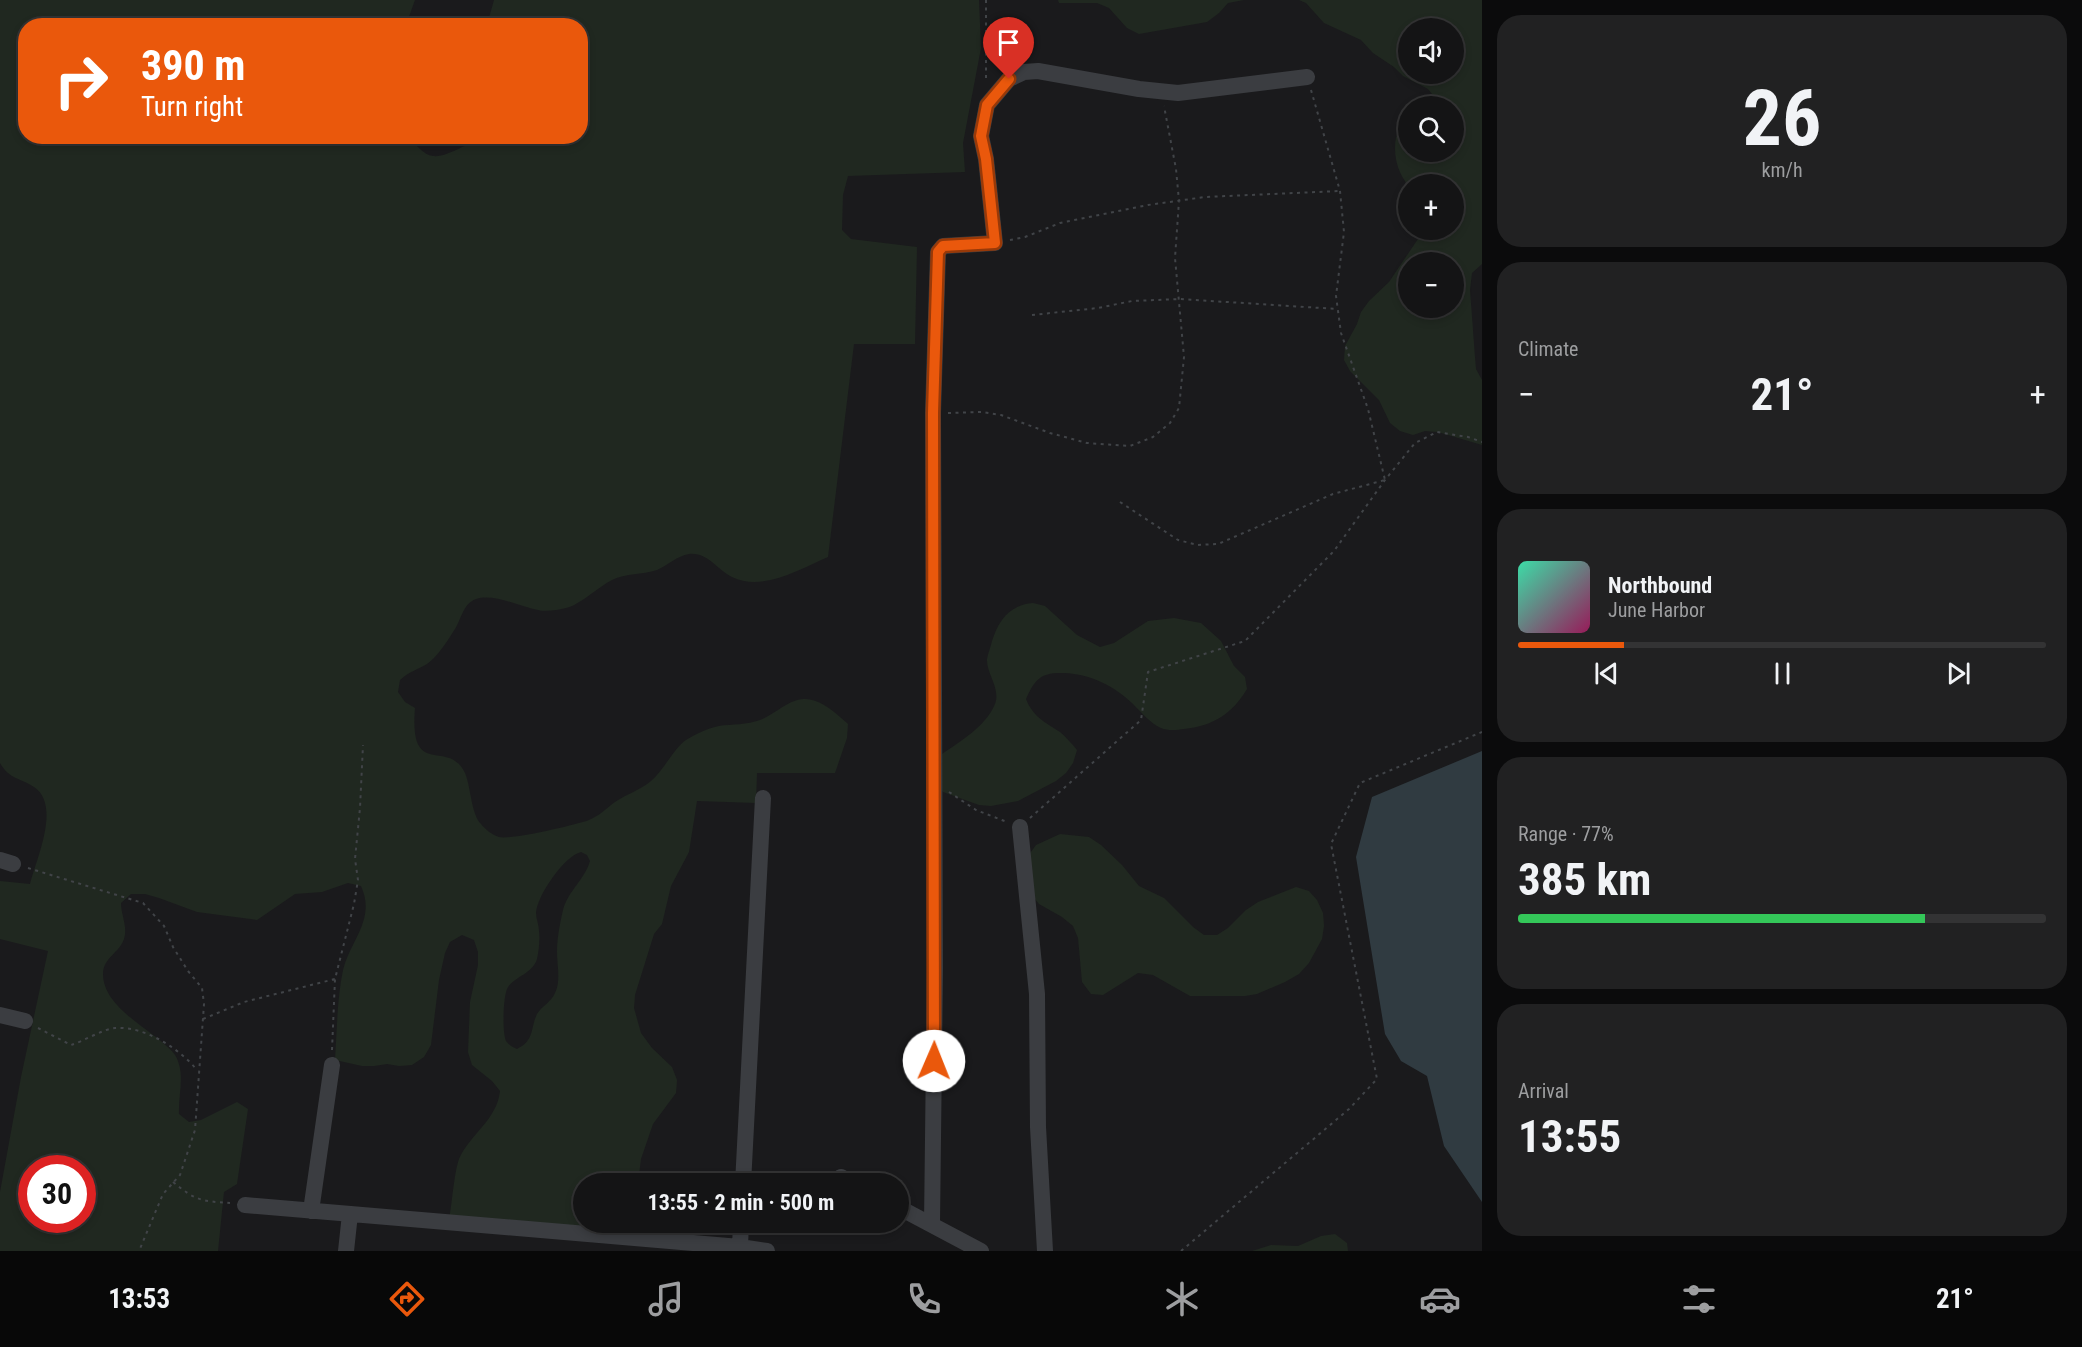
<!DOCTYPE html>
<meta charset="utf-8">
<style>
body{margin:0;font-family:"Roboto Condensed",sans-serif;background:#212122;color:#f1f3f6;height:100vh;display:flex;flex-direction:column;font-size:22px;white-space:nowrap}
*{box-sizing:border-box;margin:0}
p{font-size:20px;color:#9d9ea0}
.icon{flex:none;width:33px;height:33px;fill:none;stroke:currentColor;stroke-width:2;stroke-linecap:round;stroke-linejoin:round}
.map{position:relative;flex:1;overflow:hidden}
.panel{display:flex;flex-direction:column;gap:15px;padding:15px;background:#0b0b0c;width:600px}
.panel>*{flex:none}
.top-card{position:absolute;left:18px;top:18px;width:570px;height:126px;border-radius:24px;box-shadow:0 3px 9px #0003,0 0 0 2px #333334;background:#ea580c;color:#fff;overflow:hidden}
.buttons{position:absolute;left:1398px;top:18px;display:grid;gap:12px}
.buttons a{display:grid;place-items:center;width:66px;height:66px;border-radius:50%;background:#141415;box-shadow:0 3px 9px #0003,0 0 0 2px #333334;font-size:30px}
.speed{position:absolute;left:18px;top:1155px;display:flex;gap:12px;font-size:30px;font-weight:700;text-align:center}
.speed>*{display:grid;place-content:center;width:78px;height:78px;border-radius:50%;background:#141415;box-shadow:0 3px 9px #0003,0 0 0 2px #333334;line-height:1}
.speed .limit{border:9px solid #d22;background:#fff;color:#111}
.pin{position:absolute;display:grid;place-items:center;width:51px;height:51px;color:#fff;margin:-62px -26px;border-radius:50% 50% 50% 0;rotate:-45deg;box-shadow:0 0 6px #0007}
.pin .icon{rotate:45deg}
.me{position:absolute;width:66px;margin:-33px;rotate:1deg;stroke-linejoin:round;filter:drop-shadow(0 0 4px #0008)}
.turn{display:flex;align-items:center;gap:21px;height:126px;padding:0 24px;font-size:27px}
.turn .icon{width:78px;height:78px;stroke-width:2.5}
.turn b{display:block;font-size:42px;line-height:51px}
.big{font-size:45px;font-weight:700;line-height:1.1}
.panel .card{flex:1;display:flex;flex-direction:column;justify-content:center;gap:9px;min-width:0;padding:0 21px;border-radius:24px;background:#212122}
.panel .dial{align-items:center;gap:0}
.dial b{font-size:78px;line-height:1}
.song{display:flex;align-items:center;gap:18px}
.cover{width:72px;height:72px;border-radius:9px;background:linear-gradient(135deg,hsl(160 70% 55%),hsl(330 70% 35%))}
.played{height:6px;border-radius:3px;background:linear-gradient(90deg,#ea580c 20%,#333334 20%)}
.keys{display:flex;justify-content:space-around;direction:ltr}
.heat{display:flex;justify-content:space-between;align-items:center;font-size:33px;direction:ltr}
.charge{height:9px;border-radius:4px;background:linear-gradient(90deg,#34c759 77%,#333334 0)}
.trip{position:absolute;left:573px;top:1173px;width:336px;height:60px;border-radius:30px;background:#141415;box-shadow:0 3px 9px #0003,0 0 0 2px #333334;font-weight:700;line-height:60px;text-align:center}
.tabs{display:flex;height:96px;justify-content:space-around;align-items:center;background:#080808;color:#9d9ea0}
.tabs .icon{width:42px;height:42px}
.tabs .on{color:#ea580c}
.tabs b{font-size:27px;color:#f1f3f6}
main{display:flex;flex:1;min-height:0}
.map>svg:first-child{display:block}
</style>
<main>
<div class="map">
<svg width="1482" height="1251" viewBox="0 0 1482 1251">
<rect width="100%" height="100%" fill="#1a1a1c"/>
<path fill="#202820" fill-rule="evenodd" d="M0 0H415L406 25 26 26V136H353L358 138C375 138 395 132 409 140 417 144 423 155 433 156 448 158 470 140 486 138 500 135 515 143 528 136H580V26L487 25 494 0H979L981 48 963 143 965 172 848 176 843 195 842 230 851 239 917 247 915 344H854L828 557C800 569 763 592 732 577 717 570 708 552 689 554 677 556 668 565 657 570 642 575 626 573 612 580 598 587 580 605 566 608 558 610 546 612 538 610 521 607 494 593 476 599 462 604 461 622 453 632 447 642 436 658 427 664 417 670 410 671 400 680L398 692 405 702 415 708C409 781 448 737 465 773 471 787 471 814 481 824 485 829 492 835 499 837 512 840 575 825 589 820 599 816 607 808 615 802 627 794 640 790 651 781 664 770 674 748 686 740 696 734 708 728 719 726 732 724 747 725 760 720 774 715 790 698 805 699 821 699 837 714 848 724L847 738 835 773H757L756 803 697 801 689 852 671 886 662 924 654 934 635 995 634 1008 641 1033 652 1048 672 1067 677 1080 676 1093 653 1124 641 1159 638 1183 584 1184V1222L634 1223 632 1235 449 1220C452 1204 454 1173 459 1159 470 1134 497 1120 500 1091L492 1081 472 1065 468 1052 470 1002 478 965V952L474 940 462 935 450 942 445 953 439 980 431 1045 424 1057 412 1065 399 1066 387 1064 374 1066H362L335 1060C337 1030 337 999 343 970 351 939 376 919 361 886L348 883 322 892 295 894 257 920 197 912 159 898 145 894H131L121 903C121 915 128 927 124 939 120 952 103 958 103 974 103 1004 142 1025 162 1042 166 1046 172 1050 175 1055 186 1073 178 1094 179 1114L189 1122 201 1120 237 1102 248 1109 237 1184 224 1192 218 1251H0V1192L21 1077 48 951 0 939V881L30 884C37 857 61 805 34 787 19 777 10 780 0 763ZM581 852 587 855 590 861C585 879 568 891 563 910 560 923 557 938 557 952 557 965 561 981 555 993 551 1002 542 1006 537 1014 530 1029 535 1040 517 1049 512 1047 509 1045 506 1041 502 1033 503 994 508 987 516 976 533 973 537 959 539 950 540 939 539 931 539 925 536 919 536 913 537 896 564 856 581 852ZM32 1168H82V1220H32Z
M1058 0H1244L1228 3 1219 13 1207 22 1139 34 1127 28 1109 8 1097 3H1059Z
M1299 0H1482V264L1472 273 1470 290 1475 357 1476 369 1482 380V445L1438 432 1425 431 1413 435 1400 431 1390 423 1379 400 1350 371 1344 360 1345 346 1357 324 1361 312 1369 301 1389 282 1424 230H1454V184L1408 185C1397 172 1393 154 1396 137L1408 128V152H1454V106H1438L1436 99 1428 89 1403 76 1394 67 1373 53 1361 40 1324 23 1306 3ZM1454 28V74H1408V28ZM1454 262V308H1408V262Z
M1033 603 1045 606 1077 635 1100 647 1114 643 1148 621 1174 618 1201 623 1221 641 1234 666 1245 677 1247 689C1232 714 1213 726 1184 729 1177 730 1168 731 1161 728 1150 723 1142 713 1133 704 1114 686 1091 674 1064 673 1041 672 1035 679 1026 699 1033 717 1045 722 1060 732 1066 737 1072 744 1077 750L1073 763 1066 773 1056 781 1018 801 991 806 979 805 943 792 935 781 942 754C961 741 986 726 995 704 1001 689 986 673 987 659 988 653 991 646 992 641 999 619 1010 605 1033 603Z
M1060 834 1089 837 1101 845 1122 865 1139 886 1164 898 1193 927 1204 935H1217L1228 928 1246 910 1258 902 1296 887 1309 891 1317 900 1323 913 1324 926 1322 939 1309 963 1299 974 1285 982 1257 994 1245 996H1190L1153 975 1138 973 1103 995 1091 994 1082 982 1078 938 1073 926 1062 917 1039 904 1030 893 1028 856 1036 845Z
M1335 1234 1347 1243 1348 1251H1252L1271 1245 1298 1246 1321 1236Z"/>
<path fill="#303b41" d="M1482 751V1202L1444 1146 1427 1076 1401 1061 1385 1034 1356 857 1372 797Z"/>
<g fill="none" stroke-linecap="round" stroke-linejoin="round">
<path stroke="#414448" stroke-width="2" stroke-dasharray="3 4.5" stroke-linecap="butt" d="M986 0V81
M1311 90 1340 191 1344 232 1336 296 1341 333 1368 409 1385 480
M1010 240 1025 237 1060 223 1148 205 1205 197 1340 191
M1032 315 1098 308 1132 301 1180 299 1337 309
M948 413 982 412 1001 415 1050 433 1087 443 1130 446 1153 437 1170 423 1179 408 1184 357 1175 258 1179 201 1176 169 1164 106
M1120 502 1178 540 1198 545 1218 544 1333 494 1385 480
M949 792 976 810 1007 822
M1030 818 1141 720 1148 672 1245 641 1334 551 1385 480 1415 443 1437 432 1468 437 1482 442
M28 868 143 903 164 926 173 947 188 971 202 988 204 1004 195 1130 180 1175 163 1194 139 1251
M203 1019 244 1002 335 979
M38 1028 71 1045C84 1041 103 1029 115 1028 145 1026 180 1049 197 1070
M332 1050 335 979 354 904 358 880 355 859 360 808 363 745
M173 1182C196 1201 201 1201 230 1203
M1181 1251 1349 1109 1377 1079 1331 844 1360 783 1482 732"/>
<path stroke="#3b3d41" stroke-width="16" d="M1020 827 1037 994 1038 1127 1045 1251
M0 860 13 864
M0 1015 25 1021
M841 1177 853 1184
M743 1184 763 798
M245 1205 740 1247 767 1251
M898 1207 981 1251
M311 1211 332 1065
M932 1224 935 968 933 413 938 252 943 246 995 243 986 159 981 136 987 105 1009 79 1024 72 1038 71 1139 89 1178 93 1307 77
M740 1247 741 1222
M346 1251 350 1214"/>
</g>
<g fill="none" stroke-linecap="round" stroke-linejoin="round">
<defs>
<path id="route" d="M934 1061 933 413 938 252 943 246 995 243 986 159 981 136 987 105 1009 79"/>
</defs>
<use href="#route" stroke="#983908" stroke-width="15"/>
<use href="#route" stroke="#ea580c" stroke-width="10"/>
</g>
</svg>
<div class="buttons">
<a><svg class="icon" aria-label="sound" viewBox="0 0 24 24"><path d="M4 9h4l5-4v14l-5-4H4zM17 9q2 3 0 6"/></svg></a>
<a><svg class="icon" aria-label="search" viewBox="0 0 24 24"><circle cx="10" cy="10" r="6"/><path d="M15 15l6 6"/></svg></a>
<a>+</a>
<a>−</a>
</div>
<div class="speed"><div class="limit">30</div></div>
<div class="pin" style="left:1009px;top:79px;background:#d93025"><svg class="icon" aria-label="arrive" viewBox="0 0 24 24"><path d="M6 21V4h12l-3 4 3 4H6"/></svg></div>
<svg class="me" style="left:934px;top:1061px" viewBox="-20 -20 40 40"><circle r="19" fill="#fff"/><path d="M0-13L10 11 0 6-10 11z" fill="#ea580c"/></svg>
<div class="trip">13:55 · 2 min · 500 m</div>
<div class="top-card">
<div class="turn"><svg class="icon" aria-label="right" viewBox="0 0 24 24"><path d="M7 20v-9h11M14 6l5 5-5 5"/></svg><div><b>390 m</b>Turn right</div></div>
</div>
</div>
<section class="panel">
<div class="card dial"><b>26</b><p>km/h</p></div>
<div class="card"><p>Climate</p>
<div class="heat"><a>−</a><b class="big">21°</b><a>+</a></div>
</div>
<div class="card">
<div class="song"><i class="cover"></i><div><b>Northbound</b><p>June Harbor</p></div></div>
<div class="played"></div>
<div class="keys"><svg class="icon" aria-label="previous" viewBox="0 0 24 24"><path d="M18 5L8 12l10 7zM5 5v14"/></svg><svg class="icon" aria-label="pause" viewBox="0 0 24 24"><path d="M8 5v14M16 5v14"/></svg><svg class="icon" aria-label="next" viewBox="0 0 24 24"><path d="M6 5l10 7-10 7zM19 5v14"/></svg></div>
</div>
<div class="card"><p>Range · 77%</p><b class="big">385 km</b><div class="charge"></div></div>
<div class="card"><p>Arrival</p><b class="big">13:55</b></div>
</section>
</main>
<nav class="tabs">
<b>13:53</b>
<svg class="icon on" aria-label="directions" viewBox="0 0 24 24"><path d="M12 3l9 9-9 9-9-9zM9 14v-3h6M13 9l2 2-2 2"/></svg>
<svg class="icon" aria-label="music" viewBox="0 0 24 24"><path d="M9 18V5l10-2v13"/><circle cx="6" cy="18" r="3"/><circle cx="16" cy="16" r="3"/></svg>
<svg class="icon" aria-label="phone" viewBox="0 0 24 24"><path d="M5 4h4l2 5-3 2q2 4 5 5l2-3 5 2v4C11 20 4 13 5 4z"/></svg>
<svg class="icon" aria-label="climate" viewBox="0 0 24 24"><path d="M12 3v18M4 7l16 10M4 17L20 7"/></svg>
<svg class="icon" aria-label="car" viewBox="0 0 24 24"><path d="M5 17H2v-5l4-1 3-4h7l3 4 3 1v5h-3M9 17h6M6 11h13"/><circle cx="7" cy="17" r="2"/><circle cx="17" cy="17" r="2"/></svg>
<svg class="icon" aria-label="filters" viewBox="0 0 24 24"><path d="M4 7h16M4 17h16"/><circle cx="9" cy="7" r="2"/><circle cx="15" cy="17" r="2"/></svg>
<b>21°</b>
</nav>
